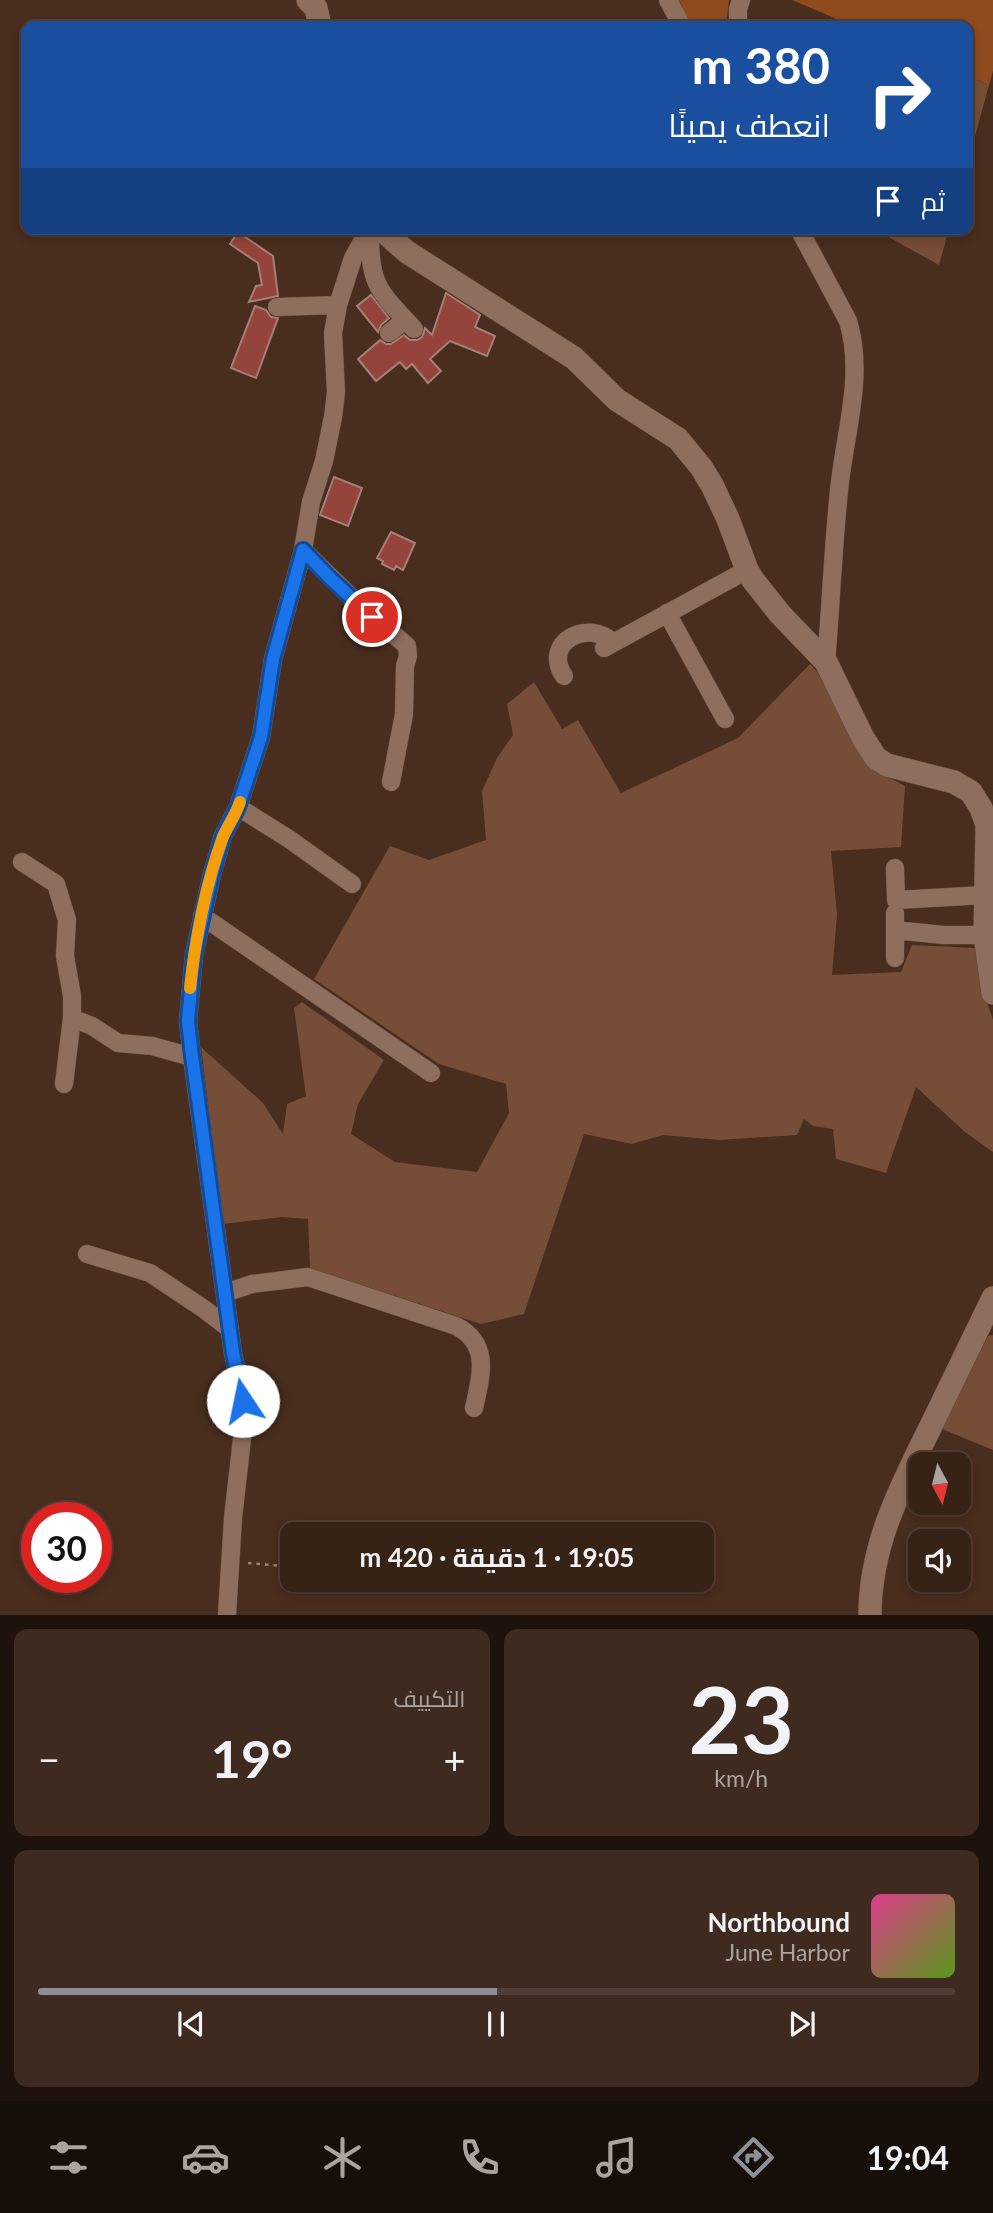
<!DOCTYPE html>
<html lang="ar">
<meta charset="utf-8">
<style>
body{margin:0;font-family:Lato,Cairo,sans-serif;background:#3e2a1f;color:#f1f3f6;direction:rtl;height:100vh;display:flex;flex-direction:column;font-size:26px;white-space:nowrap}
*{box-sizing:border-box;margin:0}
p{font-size:23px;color:#aaa4a1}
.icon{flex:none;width:38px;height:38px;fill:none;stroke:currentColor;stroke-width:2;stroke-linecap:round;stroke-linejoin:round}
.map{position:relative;height:1615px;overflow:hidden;direction:ltr}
.sheet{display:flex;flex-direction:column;gap:14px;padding:14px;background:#1e130c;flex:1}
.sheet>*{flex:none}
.guide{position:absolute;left:21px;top:21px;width:952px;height:214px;border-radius:14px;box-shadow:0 4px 10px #0003,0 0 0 2px #513f35;direction:rtl;background:#1a4fa0;color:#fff;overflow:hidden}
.needle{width:46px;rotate:173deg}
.tools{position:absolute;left:908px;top:1452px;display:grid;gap:14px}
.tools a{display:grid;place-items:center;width:63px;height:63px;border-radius:14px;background:#372216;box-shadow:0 4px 10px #0003,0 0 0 2px #513f35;font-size:35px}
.speed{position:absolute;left:21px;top:1502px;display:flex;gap:14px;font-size:35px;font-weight:700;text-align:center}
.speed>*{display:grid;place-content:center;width:91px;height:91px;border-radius:50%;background:#372216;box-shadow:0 4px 10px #0003,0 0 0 2px #513f35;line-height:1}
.speed .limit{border:10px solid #d22;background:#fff;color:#111}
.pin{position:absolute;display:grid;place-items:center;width:60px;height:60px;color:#fff;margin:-30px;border:4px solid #fff;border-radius:50%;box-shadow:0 2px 7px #0007}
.me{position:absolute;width:77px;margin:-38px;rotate:349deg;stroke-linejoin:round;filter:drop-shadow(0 0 5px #0008)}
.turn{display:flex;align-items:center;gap:24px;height:147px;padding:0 28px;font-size:32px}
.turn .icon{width:91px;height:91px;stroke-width:2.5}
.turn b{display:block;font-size:49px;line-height:60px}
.then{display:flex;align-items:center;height:66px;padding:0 28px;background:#0003;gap:14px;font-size:26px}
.big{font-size:52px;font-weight:700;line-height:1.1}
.sheet .widget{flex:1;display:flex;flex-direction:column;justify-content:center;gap:10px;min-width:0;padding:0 24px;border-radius:14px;background:#3e2a1f}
.sheet .dial{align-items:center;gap:0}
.dial b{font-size:91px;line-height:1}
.song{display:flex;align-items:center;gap:21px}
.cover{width:84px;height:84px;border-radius:10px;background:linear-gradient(135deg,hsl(330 70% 55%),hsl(90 70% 35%))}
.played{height:7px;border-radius:4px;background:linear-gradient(90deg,#8c9099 50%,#513f35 50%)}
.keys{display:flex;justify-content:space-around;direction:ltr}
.heat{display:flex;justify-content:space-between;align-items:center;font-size:38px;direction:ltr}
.sheet .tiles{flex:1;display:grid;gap:14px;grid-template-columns:1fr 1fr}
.widget:last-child{grid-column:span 2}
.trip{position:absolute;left:280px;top:1522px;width:434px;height:70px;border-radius:14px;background:#372216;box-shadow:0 4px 10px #0003,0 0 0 2px #513f35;font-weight:700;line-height:70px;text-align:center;direction:rtl}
.dock{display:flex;height:112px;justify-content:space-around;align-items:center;background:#160e09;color:#aaa4a1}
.dock .icon{width:49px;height:49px}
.dock .selected{color:#8c9099}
.dock b{font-size:32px;color:#f1f3f6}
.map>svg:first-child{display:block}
</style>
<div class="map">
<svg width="993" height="1615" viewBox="0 0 993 1615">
<rect width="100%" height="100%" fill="#492d1e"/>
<path fill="#764d36" d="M968 76 989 85 968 162Z
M874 229H949L939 265Z
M810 664 827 683 871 768 905 786 901 847 831 851 837 914 832 975 901 972 912 945 976 948 980 981 993 1020V1152L965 1132 916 1087 886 1173 836 1159 833 1129 813 1126 804 1119 797 1135 719 1140 663 1135 632 1144 584 1134 524 1314 481 1324 310 1268 308 1219 282 1217 223 1224 201 1047 263 1103 283 1134 287 1104 306 1096 294 1008 302 1002 384 1060 358 1104 351 1134 395 1162 477 1172 509 1113 506 1084 439 1064 314 979 390 846 429 860 486 840 482 791 497 758 513 735 507 704 534 682 562 729 578 720 621 793 738 738Z
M993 1335V1450L942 1429 988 1336Z"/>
<path fill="#8f4a1e" d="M679 0H729L726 26H691Z
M792 0H993V71L989 85 968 76V26H853Z"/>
<path fill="#94443b" stroke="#a57f7a" stroke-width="2" d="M238 232 273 256 278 296 249 302 256 286 262 285 258 263 230 244Z
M446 293 480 315 475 327 495 336 487 356 450 341 430 359 441 371 428 383 412 364 406 369 400 362 376 381 358 359 380 340 386 344H391L404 335 410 340H417L422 337 425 328 432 335Z
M371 295 389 318 381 325 378 332 357 306Z
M255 306 266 310 271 317 278 318 256 378 231 368Z
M334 477 362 488 348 526 320 515Z
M391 532 415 543 403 570 396 566 394 570 382 564 383 561 377 558Z"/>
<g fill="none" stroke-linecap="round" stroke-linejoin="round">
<defs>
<path id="minor" d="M668 0 682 26
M738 26V9L741 0
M370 229C369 285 378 290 414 329
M799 229 848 321C865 377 844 435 839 491 833 548 831 605 826 662
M277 307 338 305
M389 333 405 320
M303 550 355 601 407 646 408 656 405 666 404 714 391 782
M667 613 725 719
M604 648 747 570
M564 676C541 642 589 618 613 643
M238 807 289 839 352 884
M22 862 56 884 67 920 65 956 72 996V1018
M895 868 896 900 985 895
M895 913V958
M202 916 431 1073
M895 930 943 935H985
M64 1084 72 1018 92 1026 118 1043 152 1046 192 1057
M87 1254 150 1273 204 1309 230 1329
M225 1293 252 1284 308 1277 456 1326C491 1344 481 1376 474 1408
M227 1615 233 1518 244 1421 243 1401 233 1353 192 1057 188 1021 194 955 212 874 223 836 238 807 261 737 273 659 303 550 311 502 324 461 333 417 336 392 333 333 338 305 353 258 369 229"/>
<path id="tertiary" d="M308 0 316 8 320 26
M381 229 407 252 574 358 617 400 678 439 701 467 712 485 728 519 747 570 753 580 780 614 826 662 863 738 876 758 887 765 954 782 971 792 981 808 987 825 985 935 993 993
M870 1615C870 1545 900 1489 930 1428 951 1384 972 1341 993 1298"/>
</defs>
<use href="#minor" stroke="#624b3d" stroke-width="19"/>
<use href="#tertiary" stroke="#624b3d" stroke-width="24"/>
<path stroke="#9b8477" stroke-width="2.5" stroke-dasharray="3.5 5" stroke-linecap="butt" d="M248 1563 282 1566 292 1570
M321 1580 339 1587"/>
<use href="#minor" stroke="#8e6e5d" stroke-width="18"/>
<use href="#tertiary" stroke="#8e6e5d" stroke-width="23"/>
</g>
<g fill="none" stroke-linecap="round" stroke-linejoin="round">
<defs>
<path id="route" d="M243 1401 233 1353 192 1056 188 1021 194 955 212 874 223 836 238 807 261 737 273 659 303 550 330 578 372 617"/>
</defs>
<use href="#route" stroke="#114b97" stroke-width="18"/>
<use href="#route" stroke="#1a73e8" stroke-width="12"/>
<path stroke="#f59e0b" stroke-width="12" d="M190 988C195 941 206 882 223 837 228 825 236 815 240 802"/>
</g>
</svg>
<div class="tools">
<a><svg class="needle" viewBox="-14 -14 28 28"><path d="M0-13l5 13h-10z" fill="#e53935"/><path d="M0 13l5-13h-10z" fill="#aaa4a1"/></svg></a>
<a><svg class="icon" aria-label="sound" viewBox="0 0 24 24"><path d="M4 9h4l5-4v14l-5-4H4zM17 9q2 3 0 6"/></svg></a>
</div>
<div class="speed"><div class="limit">30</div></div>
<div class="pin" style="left:372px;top:617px;background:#d93025"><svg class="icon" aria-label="arrive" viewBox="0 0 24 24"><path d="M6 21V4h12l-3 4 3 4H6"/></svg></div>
<svg class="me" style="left:243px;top:1401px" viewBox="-20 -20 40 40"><circle r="19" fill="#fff"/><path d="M0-13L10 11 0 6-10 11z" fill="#1a73e8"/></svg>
<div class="trip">19:05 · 1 دقيقة · 420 m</div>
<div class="guide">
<div class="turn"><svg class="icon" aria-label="right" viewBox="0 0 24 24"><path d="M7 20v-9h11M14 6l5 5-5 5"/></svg><div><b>380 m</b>انعطف يمينًا</div></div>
<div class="then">ثم<svg class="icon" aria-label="arrive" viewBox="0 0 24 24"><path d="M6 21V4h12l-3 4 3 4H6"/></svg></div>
</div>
</div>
<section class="sheet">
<div class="tiles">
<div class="widget dial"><b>23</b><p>km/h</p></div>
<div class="widget"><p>التكييف</p>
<div class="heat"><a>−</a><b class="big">19°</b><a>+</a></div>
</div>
<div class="widget">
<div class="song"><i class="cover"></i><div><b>Northbound</b><p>June Harbor</p></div></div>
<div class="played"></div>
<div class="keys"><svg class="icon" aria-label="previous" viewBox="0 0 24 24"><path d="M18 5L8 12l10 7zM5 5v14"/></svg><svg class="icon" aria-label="pause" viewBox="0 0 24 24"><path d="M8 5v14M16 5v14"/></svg><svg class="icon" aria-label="next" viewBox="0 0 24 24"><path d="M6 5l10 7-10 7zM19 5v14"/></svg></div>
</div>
</div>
</section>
<nav class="dock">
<b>19:04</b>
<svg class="icon selected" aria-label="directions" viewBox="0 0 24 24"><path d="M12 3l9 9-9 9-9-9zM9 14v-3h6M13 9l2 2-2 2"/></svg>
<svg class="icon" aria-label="music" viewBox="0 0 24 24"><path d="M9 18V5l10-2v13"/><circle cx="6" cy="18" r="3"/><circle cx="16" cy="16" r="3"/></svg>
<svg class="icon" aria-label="phone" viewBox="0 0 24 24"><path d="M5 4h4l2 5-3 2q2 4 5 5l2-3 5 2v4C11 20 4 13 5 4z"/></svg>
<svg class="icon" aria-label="climate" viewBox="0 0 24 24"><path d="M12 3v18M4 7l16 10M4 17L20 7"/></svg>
<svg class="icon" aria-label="car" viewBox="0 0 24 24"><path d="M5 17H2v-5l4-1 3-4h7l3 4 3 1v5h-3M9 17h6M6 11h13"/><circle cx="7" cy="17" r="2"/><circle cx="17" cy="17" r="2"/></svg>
<svg class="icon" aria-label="filters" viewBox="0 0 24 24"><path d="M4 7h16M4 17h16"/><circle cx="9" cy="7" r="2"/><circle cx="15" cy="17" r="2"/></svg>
</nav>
